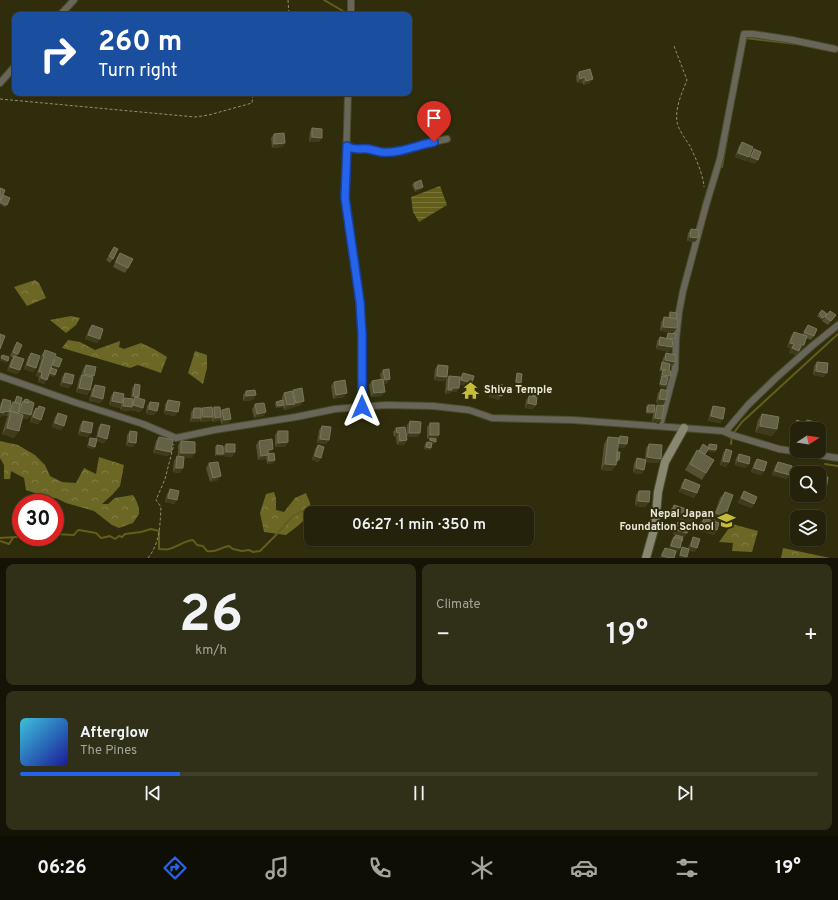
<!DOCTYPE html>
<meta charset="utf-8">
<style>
body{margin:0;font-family:Overpass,sans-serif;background:#302f18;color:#f1f3f6;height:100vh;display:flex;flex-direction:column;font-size:15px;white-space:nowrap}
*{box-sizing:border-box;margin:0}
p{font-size:13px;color:#a3a49c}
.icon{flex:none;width:22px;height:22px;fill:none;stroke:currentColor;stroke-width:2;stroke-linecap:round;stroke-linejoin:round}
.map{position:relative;height:558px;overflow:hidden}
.details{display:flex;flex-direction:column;gap:6px;padding:6px;background:#141306;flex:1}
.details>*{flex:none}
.top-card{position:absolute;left:12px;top:12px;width:400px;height:84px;border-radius:8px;box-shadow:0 1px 3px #0004,0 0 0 1px #413f2b;background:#1a4fa0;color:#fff;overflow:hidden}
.needle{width:26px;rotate:78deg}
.fabs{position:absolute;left:790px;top:422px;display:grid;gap:8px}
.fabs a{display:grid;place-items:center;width:36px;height:36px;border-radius:8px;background:#24220a;box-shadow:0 1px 3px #0004,0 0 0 1px #413f2b;font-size:20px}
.speed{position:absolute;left:12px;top:494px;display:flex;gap:8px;font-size:20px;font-weight:700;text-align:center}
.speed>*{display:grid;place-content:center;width:52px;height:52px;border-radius:50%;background:#24220a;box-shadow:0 1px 3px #0004,0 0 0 1px #413f2b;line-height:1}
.speed .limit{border:6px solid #d22;background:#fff;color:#111}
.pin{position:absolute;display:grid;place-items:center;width:34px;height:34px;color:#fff;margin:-41px -17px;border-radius:50% 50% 50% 0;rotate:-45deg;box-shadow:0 0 4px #0007}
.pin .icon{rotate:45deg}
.me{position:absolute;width:44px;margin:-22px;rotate:0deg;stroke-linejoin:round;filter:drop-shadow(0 0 3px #0008)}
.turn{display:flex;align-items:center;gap:14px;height:84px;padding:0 20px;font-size:18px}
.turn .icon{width:52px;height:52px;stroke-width:2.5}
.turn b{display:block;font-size:28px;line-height:34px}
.big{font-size:30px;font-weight:600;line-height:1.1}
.details .tile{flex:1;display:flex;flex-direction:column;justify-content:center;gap:6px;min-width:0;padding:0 14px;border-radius:8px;background:#302f18}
.details .dial{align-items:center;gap:0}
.dial b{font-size:52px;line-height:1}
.song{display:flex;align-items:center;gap:12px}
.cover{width:48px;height:48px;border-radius:6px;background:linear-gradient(135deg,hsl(190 70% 55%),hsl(240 70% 35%))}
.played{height:4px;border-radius:2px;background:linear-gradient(90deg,#2563eb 20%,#413f2b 20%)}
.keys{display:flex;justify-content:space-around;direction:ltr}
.heat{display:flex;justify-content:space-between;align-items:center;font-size:22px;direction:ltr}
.details .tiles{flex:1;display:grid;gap:6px;grid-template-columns:1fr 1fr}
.tile:last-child{grid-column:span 2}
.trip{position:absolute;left:304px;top:506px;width:230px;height:40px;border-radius:8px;background:#24220a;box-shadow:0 1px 3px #0004,0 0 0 1px #413f2b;font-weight:600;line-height:40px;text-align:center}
.dock{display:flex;height:64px;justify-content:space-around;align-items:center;background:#0e0e04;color:#a3a49c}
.dock .icon{width:28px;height:28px}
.dock .active{color:#2563eb}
.dock b{font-size:18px;color:#f1f3f6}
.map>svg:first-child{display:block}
</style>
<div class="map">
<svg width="838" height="558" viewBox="0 0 838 558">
<defs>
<pattern id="forest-crowns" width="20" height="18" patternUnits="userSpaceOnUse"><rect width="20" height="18" fill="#6c6725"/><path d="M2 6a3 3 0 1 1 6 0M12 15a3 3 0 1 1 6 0" fill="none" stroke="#817d44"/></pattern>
<pattern id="water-rules" width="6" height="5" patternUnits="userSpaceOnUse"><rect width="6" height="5" fill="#635e1a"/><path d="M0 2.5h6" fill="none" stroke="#7a753b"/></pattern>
</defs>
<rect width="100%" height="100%" fill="#302d0d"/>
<path fill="url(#forest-crowns)" d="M35 280 39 283 46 298 27 306 14 287Z
M71 316 80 318 76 325 66 333 50 320Z
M68 340 80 342 95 350 120 341 119 347 124 349 141 343 154 349 167 357 161 373 138 365 130 368 62 348Z
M195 351 207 355V368L203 384 188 373Z
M0 441 18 445 35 455 45 465 50 476 62 482 76 483 84 468 96 474 99 457 124 465 120 486 112 495 102 504H108L115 498 133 495 136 500 139 508V514L133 523 119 528 112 525 94 511 66 503 56 498 38 497 35 493 26 490 24 478 11 471 10 479H4V465L0 458Z
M274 492 276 498V510L284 512 295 498 306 493C307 496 309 500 310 503 312 518 296 527 286 535L264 532 260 513 266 494Z
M732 524 758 531 752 552 732 551 733 543 719 542Z
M783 548 830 558H781Z"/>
<path fill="url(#water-rules)" d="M440 186 447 205 419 222 413 212 411 197Z"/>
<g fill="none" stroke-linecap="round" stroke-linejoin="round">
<path stroke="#635e1a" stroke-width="2" d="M324 0 348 14
M745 38 796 44
M722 167 729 127
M731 444 732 435 742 422 838 334
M825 464 838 466
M55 534 74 535 77 531 79 530 96 533 101 538 110 536 115 539 119 536 122 537 125 534 141 532 151 529 159 531V549C163 549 166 550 169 549 177 547 186 540 193 540L197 545 203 546 207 551C217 553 220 547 229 546L233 549 242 551 249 550 253 552 260 551 275 536 292 517 302 511H307L311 513
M0 538C7 537 14 538 21 536
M0 541 9 544 13 538"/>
<defs>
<path id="street" d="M60 15 74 0
M351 15V0
M0 83 15 66
M348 93 345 198 360 302 362 335V407
M347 146 352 149H368L381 152H391L403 150 422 144 447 139
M0 376 74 402 143 424 176 438 214 430 296 417 335 409 386 405 433 406 469 410 492 418 573 420 723 431 732 435 779 449 838 458
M661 422 675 369 676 339 679 312 683 291 706 205 720 159 744 34H753L792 40 835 49
M725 432 748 405 777 377 812 346 838 325"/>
<path id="secondary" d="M646 558 655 526 658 492 665 462 684 428"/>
</defs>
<use href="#street" stroke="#4e4b2d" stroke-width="8"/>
<use href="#secondary" stroke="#4e4b2d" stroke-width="10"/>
<path stroke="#908e75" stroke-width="1" stroke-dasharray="3 2" stroke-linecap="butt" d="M288 0 289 15
M674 46 687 80C682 93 675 107 677 122 678 129 686 140 690 146 696 159 703 174 704 187
M0 99 195 117 209 115 252 103 253 93
M148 558C160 543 160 525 161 507L156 500 165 479 174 444"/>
<use href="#street" stroke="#676658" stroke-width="6"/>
<use href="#secondary" stroke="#888770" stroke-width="8"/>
</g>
<path fill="#545132" d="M590 69V83L583 85 582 82 577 83 576 76 579 72Z
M312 128 319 142H309L310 132Z
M274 134 285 143 282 147 272 148 271 138Z
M742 142 749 157 746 161 735 157 739 146Z
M754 149 755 164 748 161 751 154Z
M414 183 422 189 415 192 412 185Z
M3 195 7 205 5 207 0 204 1 200 0 201Z
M691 229 695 242 687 241 688 233Z
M114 247 113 259 110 263 106 260Z
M120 253 128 268 125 273 113 267 117 257Z
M822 310 827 314 822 320 817 316Z
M830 311 836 315 828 325 822 321Z
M670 312 676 319 677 328 674 332 660 331 661 322 664 317 668 318 669 314Z
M92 325 100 339 97 343 85 339 89 329Z
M808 325 814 336 811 340 806 338 801 350 800 349 796 355 789 353 791 348 787 347 791 336 794 332 802 335Z
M668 333 675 339 673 341 669 352 656 349 657 341 660 337 666 338 667 335Z
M17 342 18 354 16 357 20 370 17 374 7 371 11 360 13 358 10 356 14 347Z
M45 350 55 356 56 371 54 377 49 375 44 384 38 382 39 377 36 376 41 360H40L42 354Z
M31 353 36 368 33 372 24 369 28 357Z
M666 353 675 362 672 366H670L669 371 670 376 669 379 668 378 665 388 659 386 661 377H660L662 371H659L661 365 662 363 663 358Z
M817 362 824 377 813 375 814 366Z
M86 365 93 378 90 390 87 395 76 392 79 379 81 375 83 369Z
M438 365 447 377 444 381 434 380 435 369Z
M383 370 387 384H384L382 396 371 397 369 385 372 381 381 380 380 374Z
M65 373 69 388 60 386 62 377Z
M463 373 469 387 459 384V388L456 392H451L449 394H445L446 380 449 376 460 377Z
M517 373 519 385 515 384 516 376Z
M334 382 344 397 333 399 331 386Z
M135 384 139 397 138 398 143 408 140 412 130 410 129 411 120 410 121 405 119 408 109 405 111 396 114 392 123 400 124 398 131 399 132 388Z
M497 384 499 400 489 397 491 390 494 386H496Z
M95 385 103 399 100 403 89 401 92 389Z
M533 388 537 391V392L536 405 533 409 525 408 526 400 529 396H532V393H531V390Z
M661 389 666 400 663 405 656 403 658 393Z
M293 390 301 405 293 407 292 408 284 410 283 406V407L276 408 275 404 276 402 282 400V397L284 393 292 391Z
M246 391 256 395 253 400 243 401V395Z
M17 396 20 404 23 401 24 402 25 399 28 403H29L30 401 28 419 23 418 14 438 2 434 7 418 8 416H7L8 412 6 416 2 415 1 417H0V405L3 399 10 406 13 402H14Z
M168 400 175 416 164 414 165 404Z
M150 402 154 415 146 414 147 406Z
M255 404 266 412 263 416 254 418 252 409Z
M648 405 655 408 657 405 662 419 659 424 652 422 653 414H646V407Z
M39 406 41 420 38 424 30 422 33 412 36 408H37Z
M713 406 723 419 720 423 708 421 711 410Z
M214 407 221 411 222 410 231 419 228 423 221 424 220 419 218 421 212 422V419L210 421 200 422V420L198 422H190L191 412 194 408 201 409 202 408 212 409Z
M58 413 61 430 52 427 55 417Z
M762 414 777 429 772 436 755 432 758 420Z
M797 420 804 425 807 420 812 429H797V439L796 440 790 438 791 436 789 435 794 424Z
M83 421 88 437 78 435 80 425Z
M410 421 420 433 417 437H406L407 440 404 445H397L396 437H394L393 432 396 428 406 436 407 425Z
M430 423 439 435 434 444 432 443 431 448 430 450 424 449 425 444 427 442H429V439H427V427Z
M101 424 104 443 96 441 95 447 93 449 87 447 89 440 90 438 96 439 98 428Z
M322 426 329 440 326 444 317 443 319 430Z
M130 431 133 447 126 446 127 435Z
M278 431 288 442 285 447H275V435Z
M620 436 627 444 624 448 618 447 617 452 618 462H616L612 471 601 470 604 444 608 437 618 438Z
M159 437 171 452 168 456 153 453 156 441Z
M181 441 192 458 184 457 180 473 173 472 174 461 177 456 178 457V445Z
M259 441 273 449 270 453 275 460 274 463 267 464 266 458 265 459 258 460 256 445Z
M226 444 235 452 232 457 223 456V448Z
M649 444 658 463 646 462 642 474 633 473 634 463 637 458 645 459 646 448Z
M709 444 715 452 707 451V450L705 454 706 473 702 480 685 470 693 456 697 450 699 451 708 447Z
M217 445 223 454 221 456H215V447Z
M318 445 321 458 318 462 312 460 315 449Z
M726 449 729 462 726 467 720 465 723 453Z
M739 454 746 468 735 465 736 458Z
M757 459 764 471 761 475 751 472 754 463Z
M778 462 787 479 772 475 775 466Z
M209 463 218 480 210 482 206 468Z
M685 479 697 493 694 498 679 492 682 483Z
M796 488 801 502 791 500 793 492Z
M170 489 177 500 174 504 165 502 167 494Z
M639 491 646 507 635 506 636 495Z
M744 491 752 508 738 503 741 496Z
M725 492V517L720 523 712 520 720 498Z
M809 495H819L825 496 820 503 808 500Z
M674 505 697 520 694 524 669 516 671 509Z
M704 518 717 530 714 535 699 530 701 522Z
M678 522 687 533 684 537H682L680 548 677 553 676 552 674 558H660L662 552 665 548 669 549 671 541 675 535 673 534 675 527Z
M693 537 697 548 694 552 688 550 686 558 679 557 681 549 682 547 688 549 691 541Z"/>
<path fill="#3f3c1c" d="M585 77 582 82 577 83 580 79Z
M593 79 590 83 583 85 586 81Z
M312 137 322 138 319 142H309Z
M285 143 282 147 272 148 274 144Z
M738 153 749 157 746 161 735 157Z
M751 157 758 160 755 164 748 161Z
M423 187 422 189 415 192 416 189Z
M690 237 698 238 695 242 687 241Z
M663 327 677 328 674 332 660 331Z
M88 335 100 339 97 343 85 339Z
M790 343 794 344 791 348 787 347Z
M659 345 672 347 669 352 656 349Z
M801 345H804L801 350 798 349Z
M792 348 799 351 796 355 789 353Z
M43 356H44L41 360H40Z
M1 358 8 361 6 363 0 361Z
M665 360 675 362 672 366 662 364Z
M27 365 36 368 33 372 24 369Z
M53 365 59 367 56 371 50 369Z
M10 367 20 370 17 374 7 371Z
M816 371 827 373 824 377 813 375Z
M39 372H42L39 377 36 376Z
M50 373 55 375 54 377 49 375Z
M662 375 670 376 669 379 662 377V376L661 377H660Z
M437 376 447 377 444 381 434 380Z
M41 378 47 380 44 384 38 382Z
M390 379 387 384H382L385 380Z
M461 380 472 383 469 387 458 384Z
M63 382 72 384 69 388 60 386Z
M516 382 521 383 519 385 515 384Z
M660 384 666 385 665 388 659 386Z
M79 388 90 390 87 395 76 392Z
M452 388H459L456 392H451L449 394H445L448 390Z
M385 392 382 396 371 397 374 393Z
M347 393 344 397 333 399 336 395Z
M492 393 502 396 499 400 489 397Z
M256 395 253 400 243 401 246 396Z
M92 396 103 399 100 403 89 401Z
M133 396 139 397 136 401 135 397 132 400H130Z
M659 399 666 400 663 405 656 403Z
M112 401 122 403 119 408 109 405Z
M304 401 301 405 293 407 296 403Z
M528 403 536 405 533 409 525 408Z
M295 404 292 408 284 410 287 405Z
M133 405 143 408 140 412 130 410 129 411 120 410 123 406 132 407Z
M284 405 283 407 276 408 278 406Z
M149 409 157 411 154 415 146 414Z
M166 410 178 412 175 416 164 414Z
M4 411 9 412 6 416 2 415 1 417H0V412Z
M19 412 31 415 28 419 16 416Z
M266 412 263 416 254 418 257 414Z
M647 412H654L653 414H646Z
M711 416 723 419 720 423 708 421Z
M33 417 41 420 38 424 30 422Z
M203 417H213L210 421 200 422Z
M221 417 218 421 212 422 215 418Z
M193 418H201L198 422H190Z
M655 418 662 419 659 424 652 422Z
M231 419 228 423 221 424 224 420Z
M55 423 64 426 61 430 52 427Z
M760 426 777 429 772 436 755 432Z
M805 427 812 429H804Z
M7 428 19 431 14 438 2 434Z
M81 431 91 433 88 437 78 435Z
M399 432 396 437H394L397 433Z
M409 433H420L417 437H406Z
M793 434 797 436V439L796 440 790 438Z
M430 435H439L436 440 430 438 429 439H427Z
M98 436 107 439 104 443 95 441Z
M320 439 329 440 326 444 317 443Z
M407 440 404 445H397L400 441Z
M430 440 436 442 434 444 429 443Z
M129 442 136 443 133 447 126 446Z
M288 442 285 447H275L278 443Z
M619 443 627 444 624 448 616 447Z
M89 445 95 447 93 449 87 447Z
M426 447 431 448 430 450 424 449Z
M156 449 171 452 168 456 153 453Z
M273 449 270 453 265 454 268 450Z
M709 449 716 450 715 452 707 451Z
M226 452H235L232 457 223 456Z
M181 453H195L192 458 178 457Z
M217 454H223L221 456H215Z
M268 455 265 459 258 460 261 456Z
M315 456 321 458 318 462 312 460Z
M647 457 661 459 658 463 645 462Z
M275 460 274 463 267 464 269 461Z
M723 461 729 462 726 467 720 465Z
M738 461 749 464 746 468 735 465Z
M605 464 616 465 612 471 601 470Z
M176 468H183L180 473 173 472Z
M636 468 644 470 642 474 633 473Z
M754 468 764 471 761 475 751 472Z
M775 471 790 475 787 479 772 475Z
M221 476 218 480 210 482 213 478Z
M682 488 697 493 694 498 679 492Z
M811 495H818L825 496 820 503 808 500Z
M794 496 804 498 801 502 791 500Z
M168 498 177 500 174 504 165 502Z
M741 498 754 504 752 508 738 503Z
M638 501 649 502 646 507 635 506Z
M672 512 697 520 694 524 669 516Z
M716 513 725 517 720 523 712 520Z
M702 526 717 530 714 535 699 530Z
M676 530 687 533 684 537 673 534Z
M671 546 680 548 677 553 668 550Z
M691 546 697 548 694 552 688 550Z
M680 555 687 557 686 558 679 557Z
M662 556 670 558H660Z"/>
<path fill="#646244" stroke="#79775b" d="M590 69 593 79 586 81 585 77 580 79 579 72Z
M312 128 322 129V138L312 137Z
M284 133 285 143 274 144V134Z
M742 142 753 147 749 157 738 153Z
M754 149 761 152 758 160 751 157Z
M421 180 423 187 416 189 414 183Z
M0 188 5 190 1 200 0 199Z
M3 195 10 198 7 205 0 202Z
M691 229 699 230 698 238 690 237Z
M114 247 118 249 113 259 109 256Z
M120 253 133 259 128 268 116 262Z
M822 310 827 314 823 318 819 314Z
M830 311 836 315 831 321 825 317Z
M670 312 677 313 676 319 670 318Z
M664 317 678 319 677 328 663 327Z
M92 325 103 329 100 339 88 335Z
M808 325 817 329 814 336 804 332Z
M794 332 807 336 804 345H801L799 351 792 348 794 344 790 343Z
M668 333 676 334 675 339 667 338Z
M0 334 5 336 0 349Z
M660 337 673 340 672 347 659 345Z
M17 342 22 345 18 354 13 352Z
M45 350 56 354 55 356 62 359 59 367 53 365 55 360 54 359 47 380 41 378 42 372H39L44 356H43Z
M31 353 40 356 36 368 27 365Z
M666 353 676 355 675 362 665 360Z
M2 355 9 357 8 361 1 358Z
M14 356 24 359 20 370 10 367Z
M662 362 670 364 669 371H671L670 376 662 375 663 370H666L661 369Z
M817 362 828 363 827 373 816 371Z
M86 365 96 367 94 376 84 374Z
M438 365 448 366 447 377 437 376Z
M51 368 57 370 55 375 50 373Z
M389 369 390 379 385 380 383 370Z
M65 373 74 375 72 384 63 382Z
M463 373 474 376 472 383 461 380Z
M517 373 522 374 521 383 516 382Z
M82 375 93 377 90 390 79 388Z
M449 376 460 377 459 388H452V390H448Z
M662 376 668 377 666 385 660 384Z
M383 379 385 392 374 393 372 381Z
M345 380 347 393 336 395 334 382Z
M135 384 140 385 139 397 133 396Z
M497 384 503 385V388L497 386Z
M95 385 105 387 103 399 92 396Z
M494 386 504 388 502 396 492 393Z
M302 388 304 401 296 403 293 390Z
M533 388H537V391H533Z
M661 389 668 391 666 400 659 399Z
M255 390 256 395 246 396V391Z
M292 391 295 404 287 405 284 393Z
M114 392 124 394 122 403 112 401Z
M533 392H537L536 397 533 396Z
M17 396 22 398 20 405V404L15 402Z
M529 396 537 397 536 405 528 403Z
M135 397 145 400 143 408 133 405Z
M124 398 133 399 132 407 123 406Z
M3 399 11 401 9 412 4 411V413L0 412V408H1Z
M25 399 29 400 28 403 24 402Z
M168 400 180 402 178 412 166 410Z
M283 400 284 405 278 406 276 402Z
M23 401 29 403 30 401 34 403 31 415 19 412Z
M13 402 20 404 18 413 11 411V412H10Z
M150 402 159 403 157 411 149 409Z
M264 403 266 412 257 414 255 404Z
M648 405H655L654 412H647Z
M657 405 664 406 662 419 655 418Z
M39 406 45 408 41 420 33 417 36 408 38 409Z
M713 406 725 408 723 419 711 416Z
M212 407 213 417H203L202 408Z
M214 407H220L221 417 215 418Z
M194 408H201V418H193Z
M229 408 231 419 224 420 222 410Z
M11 411 23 415 19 431 7 428Z
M58 413 67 416 64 426 55 423Z
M762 414 779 417 777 429 760 426Z
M797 420 804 423 803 424 805 426 804 429H797V436L793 434 794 432 792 431Z
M807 420 815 422 813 429 805 427Z
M83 421 93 423 91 433 81 431Z
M410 421 421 422 420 433H409Z
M430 423H439V435H430Z
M101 424 110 426 107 439 98 436Z
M322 426 331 427 329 440 320 439Z
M405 427 407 440 400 441 399 432 397 433 396 428Z
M130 431 137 432 136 443 129 442Z
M278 431H288V442L278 443Z
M620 436 628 437 627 444 619 443Z
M159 437 173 440 171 452 156 449Z
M608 437 619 438 616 465 605 464Z
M90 438 97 439 95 447 89 445Z
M430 438 436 439V442L430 440Z
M272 439 273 449 268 450V455L261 456 259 441Z
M181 441 195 442V453H181Z
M427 442 432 443 431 448 426 447Z
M226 444H235V452H226Z
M649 444 662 445 661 459 647 457Z
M703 444 709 448 705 454 699 451Z
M709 444 717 445 716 450 709 449Z
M217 445 223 446V454H217Z
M318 445 324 447 321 458 315 456Z
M726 449 732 451 729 462 723 461Z
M697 450 714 460 706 473 690 464Z
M617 452H620L619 460H617Z
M274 453 275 460 269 461 268 454Z
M739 454 750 457 749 464 738 461Z
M177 456 184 457 183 468H176Z
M637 458 646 460 644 470 636 468Z
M757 459 767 462 764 471 754 468Z
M218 462 221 476 213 478 209 463Z
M778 462 792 466 790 475 775 471Z
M819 475 828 477 825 496 818 495H819Z
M685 479 700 485 697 493 682 488Z
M796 488H797V495H804V498L794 496Z
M170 489 179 491 177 500 168 498Z
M639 491H650L649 502 638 501Z
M744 491 757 497 754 504 741 498Z
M725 492 733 495 725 517 716 513Z
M674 505 699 513 697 520 672 512Z
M704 518 719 523 717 530 702 526Z
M678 522 690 526 687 533 676 530Z
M676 535 683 537 682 541V539L675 537Z
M674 537 682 539 680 548 671 546Z
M693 537 700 539 697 548 691 546Z
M682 547 689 549 687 557 680 555Z
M665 548 676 551 674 558H670L662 556Z"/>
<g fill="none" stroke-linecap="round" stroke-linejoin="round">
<defs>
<path id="route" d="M362 407V335L360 302 345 198 347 146C354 151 360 148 368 149 373 150 377 151 381 152 399 154 417 145 434 142"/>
</defs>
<use href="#route" stroke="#184099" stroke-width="10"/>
<use href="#route" stroke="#2563eb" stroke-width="7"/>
</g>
<defs>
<symbol id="temple-bare" viewBox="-9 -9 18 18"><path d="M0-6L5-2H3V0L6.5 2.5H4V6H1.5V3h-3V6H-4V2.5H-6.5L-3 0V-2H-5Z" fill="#c6bc3c" stroke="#302d0d" stroke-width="2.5" paint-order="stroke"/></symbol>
<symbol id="school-bare" viewBox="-9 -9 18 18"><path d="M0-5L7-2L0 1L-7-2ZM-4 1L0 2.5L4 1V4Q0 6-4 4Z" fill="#c6bc3c" stroke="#302d0d" stroke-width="2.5" paint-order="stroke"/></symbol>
</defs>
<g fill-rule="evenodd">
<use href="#temple-bare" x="458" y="378" width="25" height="25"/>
<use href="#school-bare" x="714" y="508" width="25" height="25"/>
</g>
<g text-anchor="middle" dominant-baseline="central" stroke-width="4" stroke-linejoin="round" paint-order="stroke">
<g font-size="11" font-weight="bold" fill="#eae9d7" stroke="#302d0d" text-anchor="start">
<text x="484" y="390">Shiva Temple</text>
<text x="714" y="514" text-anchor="end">Nepal Japan<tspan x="714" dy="13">Foundation School</tspan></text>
</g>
</g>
</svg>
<div class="fabs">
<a><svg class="needle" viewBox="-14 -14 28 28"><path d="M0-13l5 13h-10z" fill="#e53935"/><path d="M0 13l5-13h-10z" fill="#a3a49c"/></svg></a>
<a><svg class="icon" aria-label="search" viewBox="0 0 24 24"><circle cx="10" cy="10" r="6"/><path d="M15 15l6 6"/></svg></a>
<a><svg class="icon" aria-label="layers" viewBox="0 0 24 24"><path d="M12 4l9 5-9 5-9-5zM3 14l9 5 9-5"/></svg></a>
</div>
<div class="speed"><div class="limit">30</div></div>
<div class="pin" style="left:434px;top:142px;background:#d93025"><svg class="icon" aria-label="arrive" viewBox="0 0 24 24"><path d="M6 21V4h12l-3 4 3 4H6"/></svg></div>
<svg class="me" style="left:362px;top:407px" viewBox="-20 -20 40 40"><path d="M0-17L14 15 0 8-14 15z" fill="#2563eb" stroke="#fff" stroke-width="4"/></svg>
<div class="trip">06:27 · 1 min · 350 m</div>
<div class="top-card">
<div class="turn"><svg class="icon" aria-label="right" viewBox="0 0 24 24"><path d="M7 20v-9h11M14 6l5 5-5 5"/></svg><div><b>260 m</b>Turn right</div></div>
</div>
</div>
<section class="details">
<div class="tiles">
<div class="tile dial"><b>26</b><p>km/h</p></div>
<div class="tile"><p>Climate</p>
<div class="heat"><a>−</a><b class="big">19°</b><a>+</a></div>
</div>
<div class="tile">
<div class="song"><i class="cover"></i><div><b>Afterglow</b><p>The Pines</p></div></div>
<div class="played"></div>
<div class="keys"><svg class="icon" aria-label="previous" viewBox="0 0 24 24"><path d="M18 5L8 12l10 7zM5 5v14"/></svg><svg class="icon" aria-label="pause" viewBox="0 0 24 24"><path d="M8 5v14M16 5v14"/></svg><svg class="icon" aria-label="next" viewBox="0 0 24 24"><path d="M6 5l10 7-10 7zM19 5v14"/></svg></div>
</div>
</div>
</section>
<nav class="dock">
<b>06:26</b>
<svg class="icon active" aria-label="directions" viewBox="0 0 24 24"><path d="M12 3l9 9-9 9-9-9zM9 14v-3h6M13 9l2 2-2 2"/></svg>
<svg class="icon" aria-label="music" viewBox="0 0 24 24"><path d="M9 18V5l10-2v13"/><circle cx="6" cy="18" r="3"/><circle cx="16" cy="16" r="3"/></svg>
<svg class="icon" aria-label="phone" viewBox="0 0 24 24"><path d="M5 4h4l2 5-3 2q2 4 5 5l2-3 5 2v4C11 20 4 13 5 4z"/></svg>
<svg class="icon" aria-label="climate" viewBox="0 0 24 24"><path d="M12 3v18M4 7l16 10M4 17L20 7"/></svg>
<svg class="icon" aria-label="car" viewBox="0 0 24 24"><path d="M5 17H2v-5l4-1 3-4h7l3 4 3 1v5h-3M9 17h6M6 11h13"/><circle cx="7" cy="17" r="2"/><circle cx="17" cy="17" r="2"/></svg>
<svg class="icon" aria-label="filters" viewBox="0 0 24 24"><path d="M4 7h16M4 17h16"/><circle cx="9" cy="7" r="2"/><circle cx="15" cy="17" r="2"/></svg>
<b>19°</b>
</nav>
